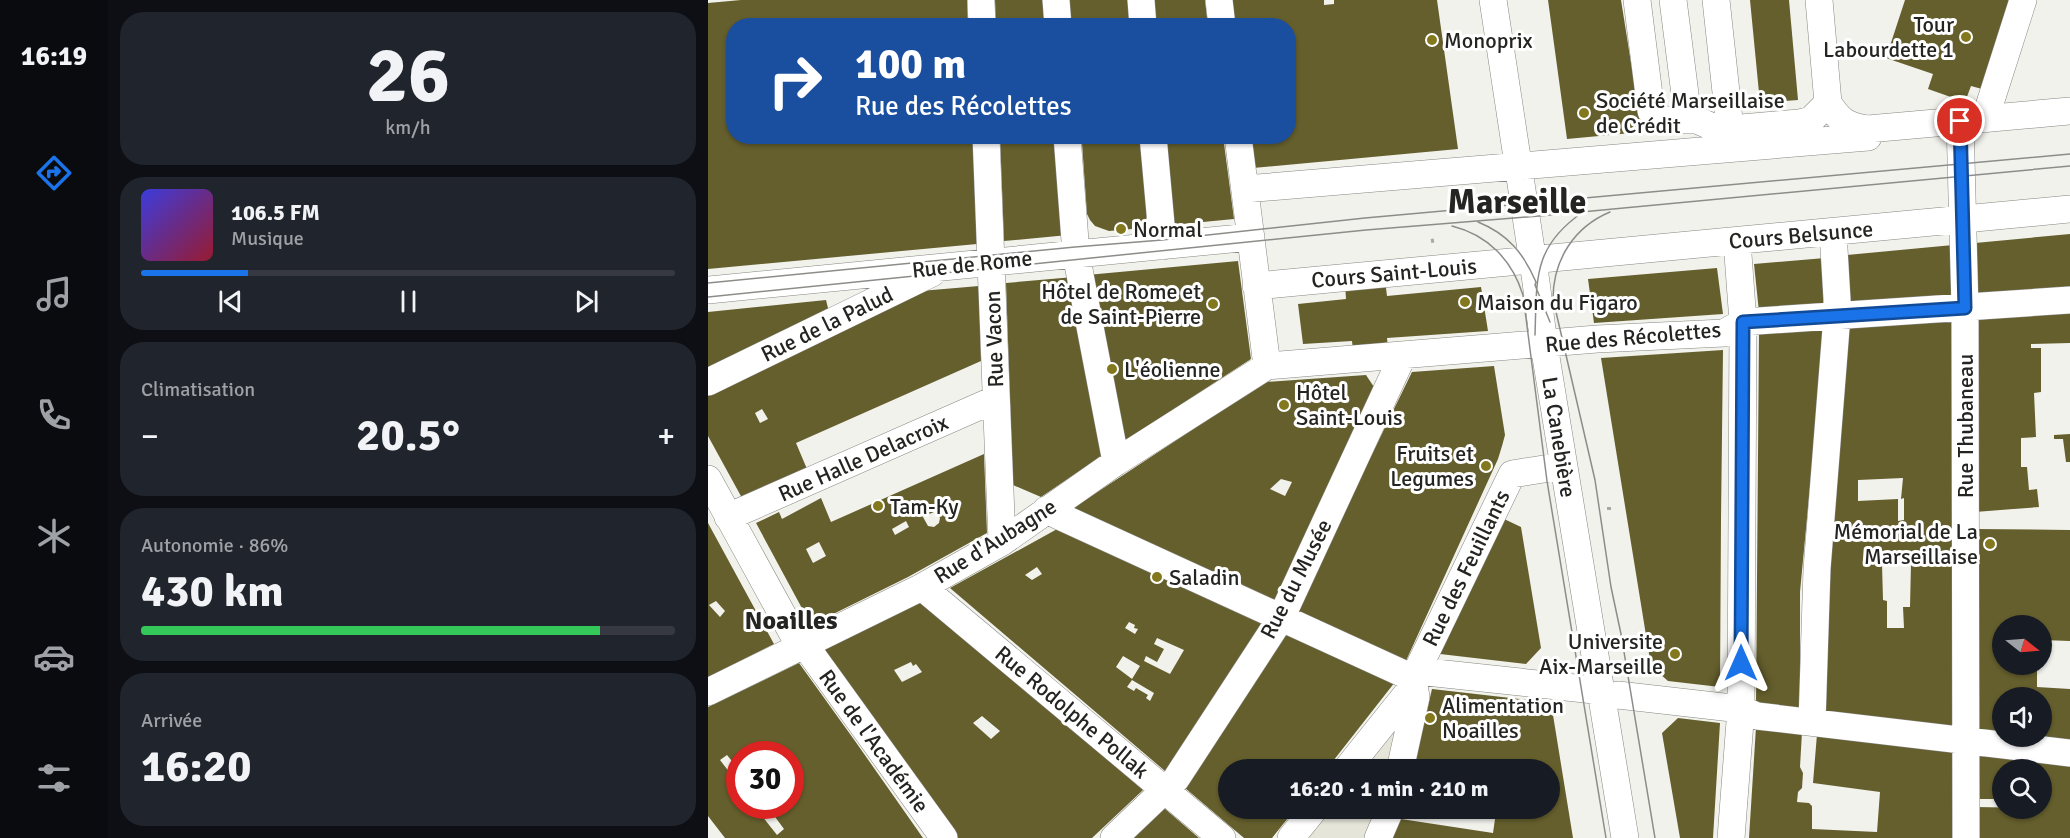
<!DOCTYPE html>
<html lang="fr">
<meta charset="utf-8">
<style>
body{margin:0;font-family:Signika,sans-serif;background:#20242c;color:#f1f3f6;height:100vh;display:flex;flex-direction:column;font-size:22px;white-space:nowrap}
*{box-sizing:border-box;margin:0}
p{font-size:20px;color:#9ea1a6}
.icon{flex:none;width:33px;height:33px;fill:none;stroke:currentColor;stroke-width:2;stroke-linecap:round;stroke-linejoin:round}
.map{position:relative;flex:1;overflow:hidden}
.sheet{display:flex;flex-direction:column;gap:12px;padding:12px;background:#0d0f14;width:600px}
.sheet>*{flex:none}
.guide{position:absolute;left:18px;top:18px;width:570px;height:126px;border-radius:24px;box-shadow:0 2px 4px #0004;background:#1a4fa0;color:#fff;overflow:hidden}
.needle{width:39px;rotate:107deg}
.tools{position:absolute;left:1284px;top:615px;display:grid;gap:12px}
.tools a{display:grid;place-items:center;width:60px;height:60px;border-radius:50%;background:#171b24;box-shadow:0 2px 4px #0004;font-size:30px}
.speed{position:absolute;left:18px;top:741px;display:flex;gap:12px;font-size:30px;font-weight:700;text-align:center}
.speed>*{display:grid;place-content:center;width:78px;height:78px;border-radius:50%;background:#171b24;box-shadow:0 2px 4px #0004;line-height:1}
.speed .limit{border:9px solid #d22;background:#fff;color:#111}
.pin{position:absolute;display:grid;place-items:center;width:51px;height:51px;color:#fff;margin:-26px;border:3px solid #fff;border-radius:50%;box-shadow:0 2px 6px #0007}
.me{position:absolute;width:66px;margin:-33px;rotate:0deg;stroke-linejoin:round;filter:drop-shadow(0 0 4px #0008)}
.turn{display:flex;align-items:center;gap:21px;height:126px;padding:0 30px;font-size:27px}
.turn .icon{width:78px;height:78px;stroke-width:2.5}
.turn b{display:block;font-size:42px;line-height:51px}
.big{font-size:45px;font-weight:700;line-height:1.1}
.sheet .tile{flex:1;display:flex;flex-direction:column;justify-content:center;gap:9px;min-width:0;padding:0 21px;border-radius:24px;background:#20242c}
.sheet .dial{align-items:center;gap:0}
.dial b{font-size:78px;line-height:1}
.song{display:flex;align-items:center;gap:18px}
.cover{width:72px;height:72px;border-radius:9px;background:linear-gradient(135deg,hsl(240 70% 55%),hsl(350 70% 35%))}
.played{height:6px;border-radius:3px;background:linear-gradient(90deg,#1a73e8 20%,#363941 20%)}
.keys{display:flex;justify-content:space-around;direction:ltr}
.heat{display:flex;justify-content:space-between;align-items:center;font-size:33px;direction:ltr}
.charge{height:9px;border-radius:4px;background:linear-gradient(90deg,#34c759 86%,#363941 0)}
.trip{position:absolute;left:510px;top:759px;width:342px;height:60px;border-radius:30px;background:#171b24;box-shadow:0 2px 4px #0004;font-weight:700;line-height:60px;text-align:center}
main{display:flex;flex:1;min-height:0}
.dock{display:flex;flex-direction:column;width:108px;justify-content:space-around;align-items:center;background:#090b0e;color:#9ea1a6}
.dock .icon{width:42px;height:42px}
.dock .active{color:#1a73e8}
.dock b{font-size:27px;color:#f1f3f6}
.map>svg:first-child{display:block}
</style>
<main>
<nav class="dock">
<b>16:19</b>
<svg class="icon active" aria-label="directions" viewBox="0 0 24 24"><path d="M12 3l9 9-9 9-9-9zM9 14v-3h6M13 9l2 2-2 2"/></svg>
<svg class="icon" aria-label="music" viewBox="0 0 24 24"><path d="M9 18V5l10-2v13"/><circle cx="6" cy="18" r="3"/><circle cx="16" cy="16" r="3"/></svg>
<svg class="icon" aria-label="phone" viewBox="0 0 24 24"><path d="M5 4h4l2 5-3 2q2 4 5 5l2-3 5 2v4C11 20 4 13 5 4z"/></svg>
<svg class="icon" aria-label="climate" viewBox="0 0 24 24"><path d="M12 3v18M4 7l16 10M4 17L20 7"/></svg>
<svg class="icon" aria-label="car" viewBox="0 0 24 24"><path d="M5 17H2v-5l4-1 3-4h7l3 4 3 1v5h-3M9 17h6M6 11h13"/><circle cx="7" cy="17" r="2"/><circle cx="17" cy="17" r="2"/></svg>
<svg class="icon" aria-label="filters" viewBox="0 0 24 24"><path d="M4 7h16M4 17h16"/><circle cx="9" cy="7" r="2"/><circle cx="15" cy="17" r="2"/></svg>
</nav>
<section class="sheet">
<div class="tile dial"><b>26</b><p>km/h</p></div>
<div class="tile">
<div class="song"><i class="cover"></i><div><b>106.5 FM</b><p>Musique</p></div></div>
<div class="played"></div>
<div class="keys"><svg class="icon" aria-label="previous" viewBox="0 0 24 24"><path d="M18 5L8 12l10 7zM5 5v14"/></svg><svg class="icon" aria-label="pause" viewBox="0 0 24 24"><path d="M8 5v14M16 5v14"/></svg><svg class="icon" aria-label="next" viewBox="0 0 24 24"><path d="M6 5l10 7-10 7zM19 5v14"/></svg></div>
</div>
<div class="tile"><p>Climatisation</p>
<div class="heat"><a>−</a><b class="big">20.5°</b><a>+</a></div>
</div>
<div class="tile"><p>Autonomie · 86%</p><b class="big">430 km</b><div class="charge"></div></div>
<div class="tile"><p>Arrivée</p><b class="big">16:20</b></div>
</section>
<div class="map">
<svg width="1362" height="838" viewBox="0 0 1362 838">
<rect width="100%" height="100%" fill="#f2f2ed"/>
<path fill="#e6e5d9" d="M674 725 700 734 692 769 638 770Z
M607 809H683L670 838H583Z"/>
<path fill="#655f2d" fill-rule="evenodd" d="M33 0H259L260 26H26V136H265L269 244 0 269V3Z
M287 0H344L345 26H288Z
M356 0H422L424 26H357Z
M442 0H497L500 26H445Z
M524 0H616V5L626 4V0H729L750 149 545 168 541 136H580V26H527Z
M840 0H913L934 132 859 139Z
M1042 0H1081L1090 100 1052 103Z
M1197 0H1303L1274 89 1263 86 1257 102 1220 89 1225 74 1178 58Z
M292 136H353L360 235 296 241Z
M365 136H435L440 214 437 221 431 226 424 229 401 231 387 226 382 220 379 214 374 143 366 144Z
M455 136H515L526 219 464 225Z
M1362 234V289L1266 296 1267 243Z
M1245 245V297L1141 305 1139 255Z
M1117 258 1118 307 1051 312 1046 264Z
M530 261 543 359 412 444 379 275Z
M1009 268 1015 314 886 323 880 279Z
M366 277 398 453 333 497 305 485 298 283Z
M677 280 679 296 773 287 780 331 679 338 680 348 645 350 644 341 595 344 590 304 638 299 637 284Z
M271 286 273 361 88 443 99 469 34 498 0 436V392L201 292ZM54 409 60 419 52 423 47 413Z
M118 300 121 312 0 372V312Z
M1362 310V343L1323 344V348H1333V392L1326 393 1328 437 1313 438V467H1319L1321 490 1329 489 1331 507 1267 512V317Z
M1245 318 1246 729 1118 713 1119 595 1138 333 1146 325ZM1195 478 1193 499 1196 498V520L1190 521V499L1150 501V480ZM1203 563 1202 607H1195L1196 628H1179V601L1175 600 1174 564Z
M1117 328 1092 592V710L1048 705 1051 332Z
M1015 350 1013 519 1012 687 960 681 943 666 893 358Z
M786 366 797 435 794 446 790 459 697 663 587 612 704 372Z
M658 375 670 393 568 604 362 510 557 382ZM573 479 584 482 577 496 562 489Z
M1362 434V462H1358L1355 439H1346V435Z
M276 454 279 533 200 577 103 625 48 523 71 512 74 519 113 498 123 522ZM228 511 232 518 231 523 226 527 220 526 215 517ZM198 521 201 527 187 535 184 529ZM111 542 118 556 105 563 98 549Z
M794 518 813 527 833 648 818 664 732 654Z
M0 523 66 644 0 677ZM8 601 17 611 12 617 1 605Z
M351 528 555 622 457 771 242 588ZM329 567 334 574 324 580 317 575ZM421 622 427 625 426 628 430 629 427 634 417 628ZM449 638 476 650 462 674 436 661 438 656 449 662 456 649 446 644ZM415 656 432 666 424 679 408 667ZM424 680 446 693 442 701 438 698 440 695 428 688 426 691 419 687Z
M1267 529 1362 530V641L1334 640V626H1294V664H1329V687L1362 689V742L1334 736V698H1294V735L1268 731Z
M214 601 435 790 384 838H249L116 650ZM203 662 205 666 208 664 214 672 194 682 186 670ZM274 716 292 731 283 739 265 723Z
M579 633 687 682 618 770H520V808H588L564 838H536L477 788Z
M91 663 147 741 215 838H17L0 816V707ZM32 754H82V806H59L76 829 69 835 46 806H32V786L12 760 19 755 32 771Z
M724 689 829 701 845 715 865 838H684L693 819 785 833 787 819 721 808H842V770H705Z
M970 718 1012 723 1005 838H972L954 733Z
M1048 727 1094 732 1092 767 1095 773 1094 788 1090 792 1089 802 1101 803 1104 806V829L1169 832 1172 792 1105 783 1109 734 1246 750 1247 838H1041Z
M1268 754 1362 763V838H1268V807L1334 808V770H1294V799H1268Z
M456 808 491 838H423Z"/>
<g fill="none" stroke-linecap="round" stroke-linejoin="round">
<defs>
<path id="minor" d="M273 0 274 26
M348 0 350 26
M433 0 435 26
M511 0 514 26
M785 0 828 282 836 345 917 838
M929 0 943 111 955 120H989
M965 0 978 102 981 112 989 120 1011 130 1091 123 1103 120 1120 103
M1008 0 1022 129
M1111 0 1120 103C1132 121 1138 126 1160 129L1362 111
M1277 119 1315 0
M1252 121 1257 308 1258 838
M278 136 294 542
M359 136 368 254 408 462
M445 136 455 246
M530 136 559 366
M537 189 1160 137
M548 286 1362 209
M0 290 543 237
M0 382 224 273
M0 479 85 634 96 644 236 838
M338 510 707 679
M20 517 288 399
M214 587 514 838
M709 671 886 690
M0 692 214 587 294 542 408 462 559 366 889 339 1016 333 1035 322 1362 300
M910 695 1033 709 1049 716 1362 753
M1104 722 1109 569 1129 316V299L1125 232
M638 770 706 685 709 671 804 474 848 467
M692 770 708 697 706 685
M406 838 468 779 573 618 695 355
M583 838 607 808
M670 838 683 808
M1023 838 1033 709 1035 322 1029 241"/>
</defs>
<use href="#minor" stroke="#868682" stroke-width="28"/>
<path stroke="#a8a8a4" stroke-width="4" stroke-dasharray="3 4.5" stroke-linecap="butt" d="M723 241 729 240
M901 507V510
M927 658V662"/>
<use href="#minor" stroke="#fff" stroke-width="27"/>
<path stroke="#8c8c89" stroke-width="1.5" d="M902 212C866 227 845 260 845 299L887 480 903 587 913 634 947 838
M770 222C800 234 816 254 828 282L827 285 842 322
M744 226C780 235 804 260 815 295L839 481 898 838
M0 283 367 247 454 240 657 218 1362 154
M0 297 658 230 831 216 1362 166
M827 335C829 280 824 247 875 212"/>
</g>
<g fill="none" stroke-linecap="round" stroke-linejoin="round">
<defs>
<path id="route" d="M1033 663 1035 322 1257 308 1252 121"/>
</defs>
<use href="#route" stroke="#114b97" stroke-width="15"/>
<use href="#route" stroke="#1a73e8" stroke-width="10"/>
</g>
<g fill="#83781d" stroke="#fff" stroke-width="2">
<circle cx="1258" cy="37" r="6"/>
<circle cx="724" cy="40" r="6"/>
<circle cx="876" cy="113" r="6"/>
<circle cx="413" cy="229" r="6"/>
<circle cx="757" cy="302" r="6"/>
<circle cx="505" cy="304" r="6"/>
<circle cx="404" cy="369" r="6"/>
<circle cx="576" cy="405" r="6"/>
<circle cx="778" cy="466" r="6"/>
<circle cx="170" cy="506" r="6"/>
<circle cx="1282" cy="544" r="6"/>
<circle cx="449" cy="577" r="6"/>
<circle cx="967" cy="654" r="6"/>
<circle cx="722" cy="718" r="6"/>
</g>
<g text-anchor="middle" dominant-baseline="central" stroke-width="6" stroke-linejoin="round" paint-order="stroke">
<g font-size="22" fill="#242422" stroke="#fff" text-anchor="start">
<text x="1246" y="24" text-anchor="end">Tour<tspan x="1246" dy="25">Labourdette 1</tspan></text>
<text x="736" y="40">Monoprix</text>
<text x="888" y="100">Société Marseillaise<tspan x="888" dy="25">de Crédit</tspan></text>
<text x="425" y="229">Normal</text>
<text x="493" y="291" text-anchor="end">Hôtel de Rome et<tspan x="493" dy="25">de Saint-Pierre</tspan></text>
<text x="769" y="302">Maison du Figaro</text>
<text x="416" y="369">L'éolienne</text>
<text x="588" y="392">Hôtel<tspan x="588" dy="25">Saint-Louis</tspan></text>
<text x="766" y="453" text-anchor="end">Fruits et<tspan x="766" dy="25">Legumes</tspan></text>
<text x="182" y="506">Tam-Ky</text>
<text x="1270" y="531" text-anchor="end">Mémorial de La<tspan x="1270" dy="25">Marseillaise</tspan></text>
<text x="461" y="577">Saladin</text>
<text x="955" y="641" text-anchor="end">Universite<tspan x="955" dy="25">Aix-Marseille</tspan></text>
<text x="734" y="705">Alimentation<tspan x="734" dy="25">Noailles</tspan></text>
</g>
<g font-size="22" fill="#242422" stroke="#fff">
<text transform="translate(1093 235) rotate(-5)">Cours Belsunce</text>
<text transform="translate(264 264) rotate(-6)">Rue de Rome</text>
<text transform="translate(686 273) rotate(-5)">Cours Saint-Louis</text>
<text transform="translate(119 324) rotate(-26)">Rue de la Palud</text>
<text transform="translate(925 337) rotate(-5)">Rue des Récolettes</text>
<text transform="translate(286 339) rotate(-92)">Rue Vacon</text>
<text transform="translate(1257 426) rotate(-90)">Rue Thubaneau</text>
<text transform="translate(851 437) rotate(81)">La Canebière</text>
<text transform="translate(155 458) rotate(-24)">Rue Halle Delacroix</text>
<text transform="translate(287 541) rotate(-32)">Rue d'Aubagne</text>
<text transform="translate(758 568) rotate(-64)">Rue des Feuillants</text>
<text transform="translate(588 579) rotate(-63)">Rue du Musée</text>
<text transform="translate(364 712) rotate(40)">Rue Rodolphe Pollak</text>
<text transform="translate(166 741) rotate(54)">Rue de l'Académie</text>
</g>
<g font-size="26" font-weight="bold" fill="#242422" stroke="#fff">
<text x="83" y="621">Noailles</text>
</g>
<g font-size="34" font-weight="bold" fill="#242422" stroke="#fff">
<text x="809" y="202">Marseille</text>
</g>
</g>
</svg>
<div class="tools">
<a><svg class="needle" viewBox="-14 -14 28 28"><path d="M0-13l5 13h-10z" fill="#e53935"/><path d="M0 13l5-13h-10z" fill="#9ea1a6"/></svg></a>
<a><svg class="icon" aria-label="sound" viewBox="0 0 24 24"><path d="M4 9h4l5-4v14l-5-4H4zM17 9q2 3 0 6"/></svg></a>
<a><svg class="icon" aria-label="search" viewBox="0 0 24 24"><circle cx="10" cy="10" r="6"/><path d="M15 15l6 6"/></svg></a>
</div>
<div class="speed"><div class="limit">30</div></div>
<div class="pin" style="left:1252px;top:121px;background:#d93025"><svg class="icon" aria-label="arrive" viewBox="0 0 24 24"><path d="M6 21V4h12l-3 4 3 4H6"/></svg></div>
<svg class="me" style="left:1033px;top:663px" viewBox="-20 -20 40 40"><path d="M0-17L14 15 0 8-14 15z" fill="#1a73e8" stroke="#fff" stroke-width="4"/></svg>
<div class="trip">16:20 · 1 min · 210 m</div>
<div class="guide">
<div class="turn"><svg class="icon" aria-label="right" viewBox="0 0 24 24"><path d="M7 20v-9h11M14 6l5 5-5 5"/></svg><div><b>100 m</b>Rue des Récolettes</div></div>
</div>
</div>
</main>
